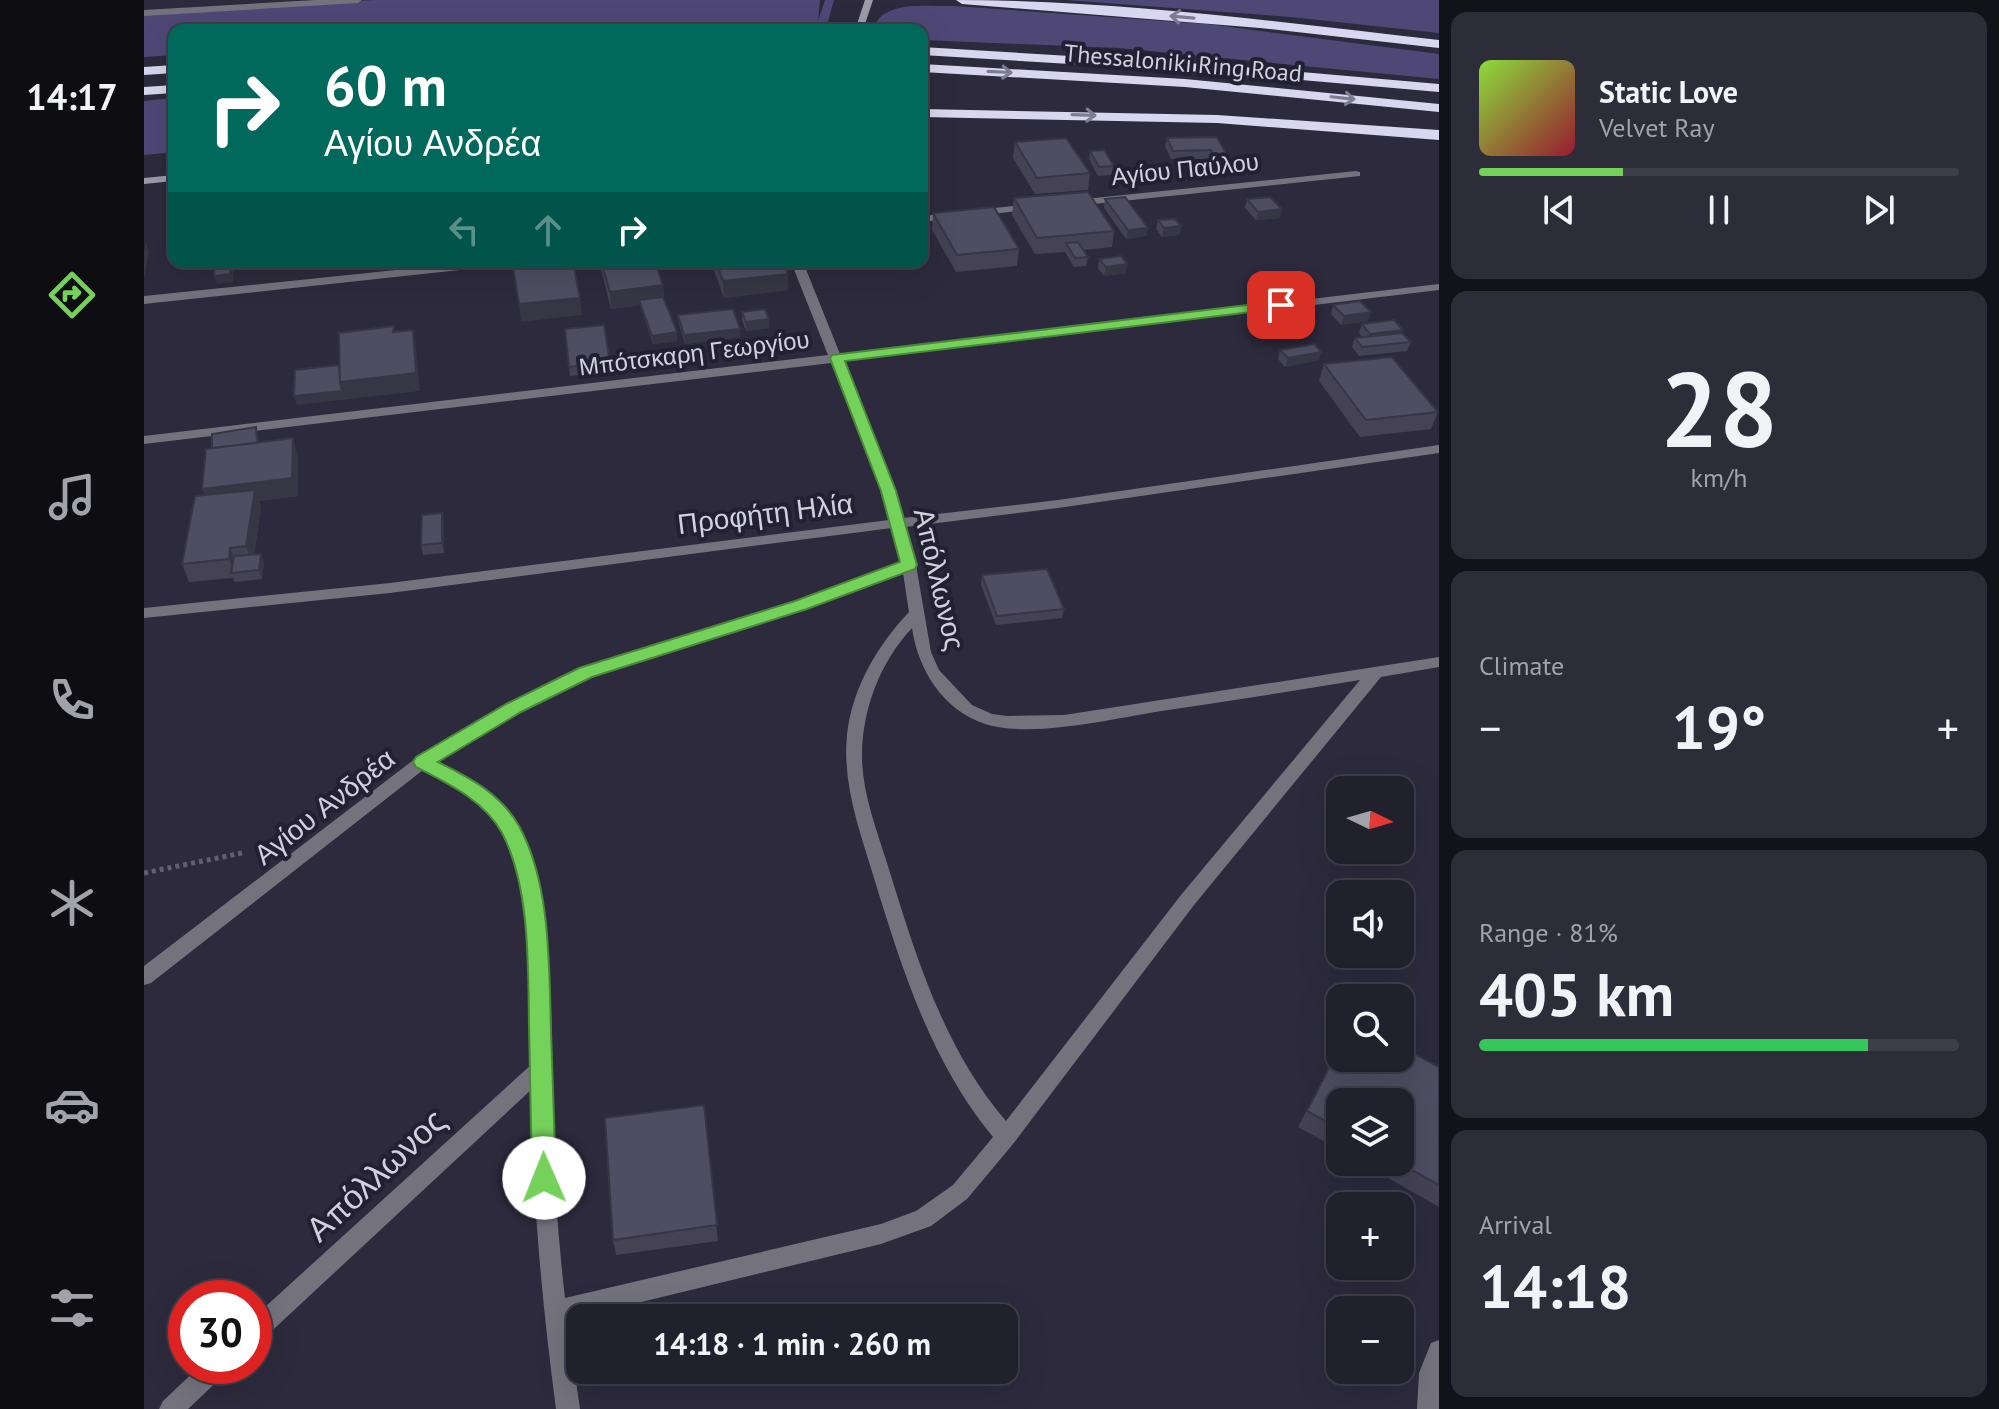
<!DOCTYPE html>
<meta charset="utf-8">
<style>
body{margin:0;font-family:"PT Sans",sans-serif;background:#2d2d39;color:#f1f3f6;height:100vh;display:flex;flex-direction:column;font-size:30px;white-space:nowrap}
*{box-sizing:border-box;margin:0}
p{font-size:26px;color:#a2a3aa}
.icon{flex:none;width:44px;height:44px;fill:none;stroke:currentColor;stroke-width:2;stroke-linecap:round;stroke-linejoin:round}
.map{position:relative;flex:1;overflow:hidden}
.panel{display:flex;flex-direction:column;gap:12px;padding:12px;background:#121219;width:560px}
.panel>*{flex:none}
.guide{position:absolute;left:24px;top:24px;width:760px;height:244px;border-radius:16px;box-shadow:0 8px 32px #0002,0 0 0 2px #3e3e49;background:#00695c;color:#fff;overflow:hidden}
.needle{width:52px;rotate:95deg}
.controls{position:absolute;left:1182px;top:776px;display:grid;gap:16px}
.controls a{display:grid;place-items:center;width:88px;height:88px;border-radius:16px;background:#21202d;box-shadow:0 8px 32px #0002,0 0 0 2px #3e3e49;font-size:40px}
.speed{position:absolute;left:24px;top:1280px;display:flex;gap:16px;font-size:40px;font-weight:700;text-align:center}
.speed>*{display:grid;place-content:center;width:104px;height:104px;border-radius:50%;background:#21202d;box-shadow:0 8px 32px #0002,0 0 0 2px #3e3e49;line-height:1}
.speed .limit{border:12px solid #d22;background:#fff;color:#111}
.pin{position:absolute;display:grid;place-items:center;width:68px;height:68px;color:#fff;margin:-34px;border-radius:16px;box-shadow:0 4px 12px #0006}
.me{position:absolute;width:88px;margin:-44px;rotate:359deg;stroke-linejoin:round;filter:drop-shadow(0 0 6px #0008)}
.turn{display:flex;align-items:center;gap:28px;height:168px;padding:0 24px;font-size:36px}
.turn .icon{width:104px;height:104px;stroke-width:2.5}
.turn b{display:block;font-size:56px;line-height:68px}
.lanes{display:flex;align-items:center;height:76px;padding:0 24px;background:#0003;justify-content:center;gap:40px;direction:ltr}
.lanes .off{opacity:.35}
.big{font-size:60px;font-weight:700;line-height:1.1}
.panel .card{flex:1;display:flex;flex-direction:column;justify-content:center;gap:12px;min-width:0;padding:0 28px;border-radius:16px;background:#2d2d39}
.panel .dial{align-items:center;gap:0}
.dial b{font-size:104px;line-height:1}
.song{display:flex;align-items:center;gap:24px}
.cover{width:96px;height:96px;border-radius:12px;background:linear-gradient(135deg,hsl(90 70% 55%),hsl(350 70% 35%))}
.played{height:8px;border-radius:4px;background:linear-gradient(90deg,#74d25b 30%,#3e3e49 30%)}
.keys{display:flex;justify-content:space-around;direction:ltr}
.heat{display:flex;justify-content:space-between;align-items:center;font-size:44px;direction:ltr}
.charge{height:12px;border-radius:6px;background:linear-gradient(90deg,#34c759 81%,#3e3e49 0)}
.trip{position:absolute;left:422px;top:1304px;width:452px;height:80px;border-radius:16px;background:#21202d;box-shadow:0 8px 32px #0002,0 0 0 2px #3e3e49;font-weight:700;line-height:80px;text-align:center}
main{display:flex;flex:1;min-height:0}
.dock{display:flex;flex-direction:column;width:144px;justify-content:space-around;align-items:center;background:#0d0d12;color:#a2a3aa}
.dock .icon{width:56px;height:56px}
.dock .selected{color:#74d25b}
.dock b{font-size:36px;color:#f1f3f6}
.map>svg:first-child{display:block}
</style>
<main>
<nav class="dock">
<b>14:17</b>
<svg class="icon selected" aria-label="directions" viewBox="0 0 24 24"><path d="M12 3l9 9-9 9-9-9zM9 14v-3h6M13 9l2 2-2 2"/></svg>
<svg class="icon" aria-label="music" viewBox="0 0 24 24"><path d="M9 18V5l10-2v13"/><circle cx="6" cy="18" r="3"/><circle cx="16" cy="16" r="3"/></svg>
<svg class="icon" aria-label="phone" viewBox="0 0 24 24"><path d="M5 4h4l2 5-3 2q2 4 5 5l2-3 5 2v4C11 20 4 13 5 4z"/></svg>
<svg class="icon" aria-label="climate" viewBox="0 0 24 24"><path d="M12 3v18M4 7l16 10M4 17L20 7"/></svg>
<svg class="icon" aria-label="car" viewBox="0 0 24 24"><path d="M5 17H2v-5l4-1 3-4h7l3 4 3 1v5h-3M9 17h6M6 11h13"/><circle cx="7" cy="17" r="2"/><circle cx="17" cy="17" r="2"/></svg>
<svg class="icon" aria-label="filters" viewBox="0 0 24 24"><path d="M4 7h16M4 17h16"/><circle cx="9" cy="7" r="2"/><circle cx="15" cy="17" r="2"/></svg>
</nav>
<div class="map">
<svg width="1295" height="1409" viewBox="0 0 1295 1409">
<rect width="100%" height="100%" fill="#2c2a3c"/>
<path fill="#4f4877" d="M230 0H676L674 21 681 0H690L683 25 667 30H30V55L0 57V11Z
M922 0H1295V33L1147 17Z
M810 6 1063 24 1295 54V79L975 48 778 40V30H738L731 24C745 0 784 7 810 6Z
M30 98V152L0 155V101Z"/>
<g fill="none" stroke-linecap="round" stroke-linejoin="round">
<path stroke="#626070" stroke-width="5" stroke-dasharray="4 4" stroke-linecap="butt" d="M0 873 98 853"/>
<path fill="#74737d" fill-rule="evenodd" d="M171 0H218L214 3 0 16V10Z"/>
<path fill="#74737d" fill-rule="evenodd" d="M1212 171 1216 172V176L931 206 926 203 931 200Z
M888 204 893 207 892 209 831 216 826 213 831 210Z
M808 213 813 216 812 218 778 222V216Z
M329 262H368L362 265 0 304V296Z
M647 262H659L696 354 1295 284V290L699 361 751 491 759 518 914 500 1295 445V453L914 508 761 527 772 565 787 652 795 670 828 705 848 714 863 716 920 715 1295 657V667L1237 677 1050 905 869 1144 823 1199 787 1226 737 1244 423 1320 436 1409H412C398 1303 388 1197 388 1089L118 1340 110 1343V1317L388 1064C388 1002 390 873 353 823 334 799 306 784 279 770L7 983 0 985V966L272 758 365 704 435 669 652 601 757 563 748 528 246 593 0 618V608L246 583 745 520 737 491 687 363 0 444V436L684 355ZM759 573 765 612C733 646 708 688 703 735 698 784 716 832 730 878 758 969 787 1062 849 1137L809 1185 772 1211 737 1224 421 1298C414 1238 410 1177 408 1116 407 1038 413 898 375 829 357 796 325 778 292 762L377 712 447 677 662 609ZM768 628C774 670 799 710 841 724 888 738 963 720 1011 712 1080 702 1148 691 1216 680L1037 895 862 1121C799 1048 771 953 743 863 732 828 718 792 718 756 718 710 736 662 768 628Z
M1295 1340V1409H1273L1275 1373 1287 1343Z
M56 1366H84L81 1374 44 1409H15L19 1401Z"/>
<path fill="#9d9cab" fill-rule="evenodd" d="M721 0H729L719 30H711Z
M30 175V181L0 184V178Z"/>
<path fill="#d9d7ef" fill-rule="evenodd" d="M812 0C973 0 1135 22 1295 40V48L1116 28 818 4Z
M778 47 1076 65 1295 84V92L1076 73 778 55Z
M778 64 1041 79 1295 104V112L1041 87 778 72Z
M30 65V73L0 75V67Z
M30 85V93L0 95V87Z
M778 109 1073 115 1295 130V140L1073 123 778 117Z"/>
</g>
<path fill="#444253" d="M1073 137 1085 159 1083 167 1069 168 1065 159H1027L1021 146 1023 138Z
M871 142 946 173 944 190 891 194 869 158Z
M946 151 970 166 968 175 954 176 945 159Z
M870 198 970 231 968 247 939 250 944 257 942 266 930 267 921 252 891 254 868 215Z
M961 199 1003 236 982 239 960 208Z
M1103 199 1136 218 1112 220 1101 208Z
M789 213 875 249 873 266 812 272 788 230Z
M1014 220 1037 226 1035 235 1018 237 1012 229Z
M955 259 982 273 960 276 954 268Z
M455 262H511L519 285 520 298 533 332V341L509 344 496 305 467 309Z
M567 262H639L644 290 580 298Z
M1189 305 1224 321 1197 325 1187 314Z
M598 312 625 319V328L602 331 598 320Z
M534 315 596 329V337L541 344 535 324Z
M1218 324 1258 333 1267 342 1263 351 1215 356 1208 347 1211 338 1218 337 1215 333Z
M421 329 466 363 467 372 426 376Z
M1136 350 1175 360 1141 367 1134 359Z
M1180 364 1294 412 1287 429 1216 437 1175 381Z
M112 427 115 443 154 456V496L115 501 117 507 110 555 120 563 118 579 91 582 89 578 45 582 38 564 60 495 68 448Z
M300 522V553L279 555 277 545Z
M838 575 920 609 918 618 852 625 837 585Z
M1196 1046 1295 1067V1207L1216 1162H1256L1196 1102V1150L1154 1127Z
M560 1105 574 1241 472 1255 469 1240Z"/>
<path fill="#373644" d="M1138 209 1136 218 1112 220 1114 212Z
M1037 226 1035 235 1018 237 1020 228Z
M1004 228 1003 236 982 239 984 230Z
M2 243 5 252 0 278V252Z
M86 262H88L89 266V282L73 284 70 276Z
M983 264 982 273 960 276 962 267Z
M644 274V290L580 298 579 281Z
M519 285 520 302 495 300 496 305 467 309 466 292Z
M436 298 438 315 377 322 375 304Z
M1227 312 1224 321 1197 325 1200 316Z
M625 319V328L602 331V322Z
M596 329V337L541 344 540 335Z
M269 330 272 347 276 391 153 405 150 396 196 382Z
M1259 330 1256 339 1223 343 1226 334Z
M533 332V341L509 344 508 336Z
M1177 352 1175 360 1141 367 1144 358Z
M149 438 154 456V496L115 501 117 507 108 564 102 546 64 507 58 489Z
M298 513 300 522V553L298 543Z
M86 548 93 566 90 572 85 559Z
M117 554 120 563 118 579 115 570Z"/>
<path fill="#4f4d61" stroke="#373644" stroke-width="2" d="M1073 137 1085 159H1071L1067 150 1029 151 1023 138Z
M922 138 946 173 893 178 871 142Z
M960 150 970 166 955 167 946 151Z
M944 192 970 231 893 238 870 198Z
M981 197 1004 228 984 230 961 199Z
M1126 197 1138 209 1114 212 1103 199Z
M850 207 875 249 813 255 789 213Z
M1031 219 1037 226 1020 228 1014 220Z
M934 242 944 257 931 258 922 243Z
M977 256 983 264 962 267 955 259Z
M71 262H86V274L70 276Z
M368 262H429L436 298 375 304Z
M457 262H511L519 285 466 292Z
M572 262H639L644 274 579 281Z
M519 297 533 332 508 336 495 300Z
M1216 301 1227 312 1200 316 1189 305Z
M589 309 596 329 540 335 534 315Z
M621 309 625 319 602 322 598 312Z
M1250 320 1259 330 1226 334 1218 324Z
M460 325 466 363 425 367 421 329Z
M250 326 249 332 269 330 272 373 196 382 195 333Z
M1258 333 1267 342 1218 347 1211 338Z
M1170 344 1177 352 1144 358 1136 350Z
M1248 357 1294 412 1222 420 1180 364Z
M195 365 196 382 198 391 150 396 151 370Z
M112 427 113 443 68 448V434Z
M149 438 148 478 58 489 62 449Z
M111 490 102 546 86 548 85 559 38 564 51 496Z
M298 513V543L277 545 278 515Z
M117 554 115 570 87 573 90 556Z
M903 569 920 609 853 616 838 575Z
M1196 1046V1058H1256V1046L1295 1067V1185L1254 1162H1256V1102H1196V1129L1163 1111Z
M560 1105 573 1225 469 1240 461 1118Z"/>
<defs><path id="oneway-shaft" d="M-6 0H5M1.5-3L5.5 0L1.5 3" fill="none" stroke-width="1.6" stroke-linecap="round" stroke-linejoin="round" transform="scale(2)"/></defs>
<g stroke="#7e7c90">
<use href="#oneway-shaft" transform="translate(1038 17) rotate(-175)"/>
<use href="#oneway-shaft" transform="translate(856 72) rotate(3)"/>
<use href="#oneway-shaft" transform="translate(1199 98) rotate(6)"/>
<use href="#oneway-shaft" transform="translate(940 115) rotate(2)"/>
</g>
<path fill="#74d25b" stroke="#4b883b" stroke-width="2" d="M1137 301 1141 303V308L701 361 752 491 773 565 771 569 663 609 448 677 377 712 294 762C325 777 357 794 375 826 407 884 405 966 407 1031 409 1080 410 1129 412 1178L408 1186 400 1190 391 1186 388 1178C387 1127 386 1076 385 1025 384 966 386 886 358 833 340 800 303 783 272 767L269 762 272 757 364 703 435 668 651 601 756 562 737 491 686 358 688 355Z"/>
<g text-anchor="middle" dominant-baseline="central" stroke-width="8" stroke-linejoin="round" paint-order="stroke">
<g font-size="24" fill="#d1d1dd" stroke="#222032">
<text transform="translate(1039 63) rotate(5)">Thessaloniki Ring Road</text>
<text transform="translate(1041 169) rotate(-6)">Αγίου Παύλου</text>
<text transform="translate(550 353) rotate(-7)">Μπότσκαρη Γεωργίου</text>
</g>
<g font-size="28" fill="#d1d1dd" stroke="#222032">
<text transform="translate(621 513) rotate(-7)">Προφήτη Ηλία</text>
<text transform="translate(796 579) rotate(77)">Απόλλωνος</text>
<text transform="translate(180 806) rotate(-38)">Αγίου Ανδρέα</text>
</g>
<g font-size="34" fill="#d1d1dd" stroke="#222032">
<text transform="translate(231 1174) rotate(-43)">Απόλλωνος</text>
</g>
</g>
</svg>
<div class="controls">
<a><svg class="needle" viewBox="-14 -14 28 28"><path d="M0-13l5 13h-10z" fill="#e53935"/><path d="M0 13l5-13h-10z" fill="#a2a3aa"/></svg></a>
<a><svg class="icon" aria-label="sound" viewBox="0 0 24 24"><path d="M4 9h4l5-4v14l-5-4H4zM17 9q2 3 0 6"/></svg></a>
<a><svg class="icon" aria-label="search" viewBox="0 0 24 24"><circle cx="10" cy="10" r="6"/><path d="M15 15l6 6"/></svg></a>
<a><svg class="icon" aria-label="layers" viewBox="0 0 24 24"><path d="M12 4l9 5-9 5-9-5zM3 14l9 5 9-5"/></svg></a>
<a>+</a>
<a>−</a>
</div>
<div class="speed"><div class="limit">30</div></div>
<div class="pin" style="left:1137px;top:305px;background:#d93025"><svg class="icon" aria-label="arrive" viewBox="0 0 24 24"><path d="M6 21V4h12l-3 4 3 4H6"/></svg></div>
<svg class="me" style="left:400px;top:1178px" viewBox="-20 -20 40 40"><circle r="19" fill="#fff"/><path d="M0-13L10 11 0 6-10 11z" fill="#74d25b"/></svg>
<div class="trip">14:18 · 1 min · 260 m</div>
<div class="guide">
<div class="turn"><svg class="icon" aria-label="right" viewBox="0 0 24 24"><path d="M7 20v-9h11M14 6l5 5-5 5"/></svg><div><b>60 m</b>Αγίου Ανδρέα</div></div>
<div class="lanes"><svg class="icon off" aria-label="left" viewBox="0 0 24 24"><path d="M17 20v-9H6M10 6l-5 5 5 5"/></svg><svg class="icon off" aria-label="ahead" viewBox="0 0 24 24"><path d="M12 20V5M6 11l6-6 6 6"/></svg><svg class="icon" aria-label="right" viewBox="0 0 24 24"><path d="M7 20v-9h11M14 6l5 5-5 5"/></svg></div>
</div>
</div>
<section class="panel">
<div class="card">
<div class="song"><i class="cover"></i><div><b>Static Love</b><p>Velvet Ray</p></div></div>
<div class="played"></div>
<div class="keys"><svg class="icon" aria-label="previous" viewBox="0 0 24 24"><path d="M18 5L8 12l10 7zM5 5v14"/></svg><svg class="icon" aria-label="pause" viewBox="0 0 24 24"><path d="M8 5v14M16 5v14"/></svg><svg class="icon" aria-label="next" viewBox="0 0 24 24"><path d="M6 5l10 7-10 7zM19 5v14"/></svg></div>
</div>
<div class="card dial"><b>28</b><p>km/h</p></div>
<div class="card"><p>Climate</p>
<div class="heat"><a>−</a><b class="big">19°</b><a>+</a></div>
</div>
<div class="card"><p>Range · 81%</p><b class="big">405 km</b><div class="charge"></div></div>
<div class="card"><p>Arrival</p><b class="big">14:18</b></div>
</section>
</main>
